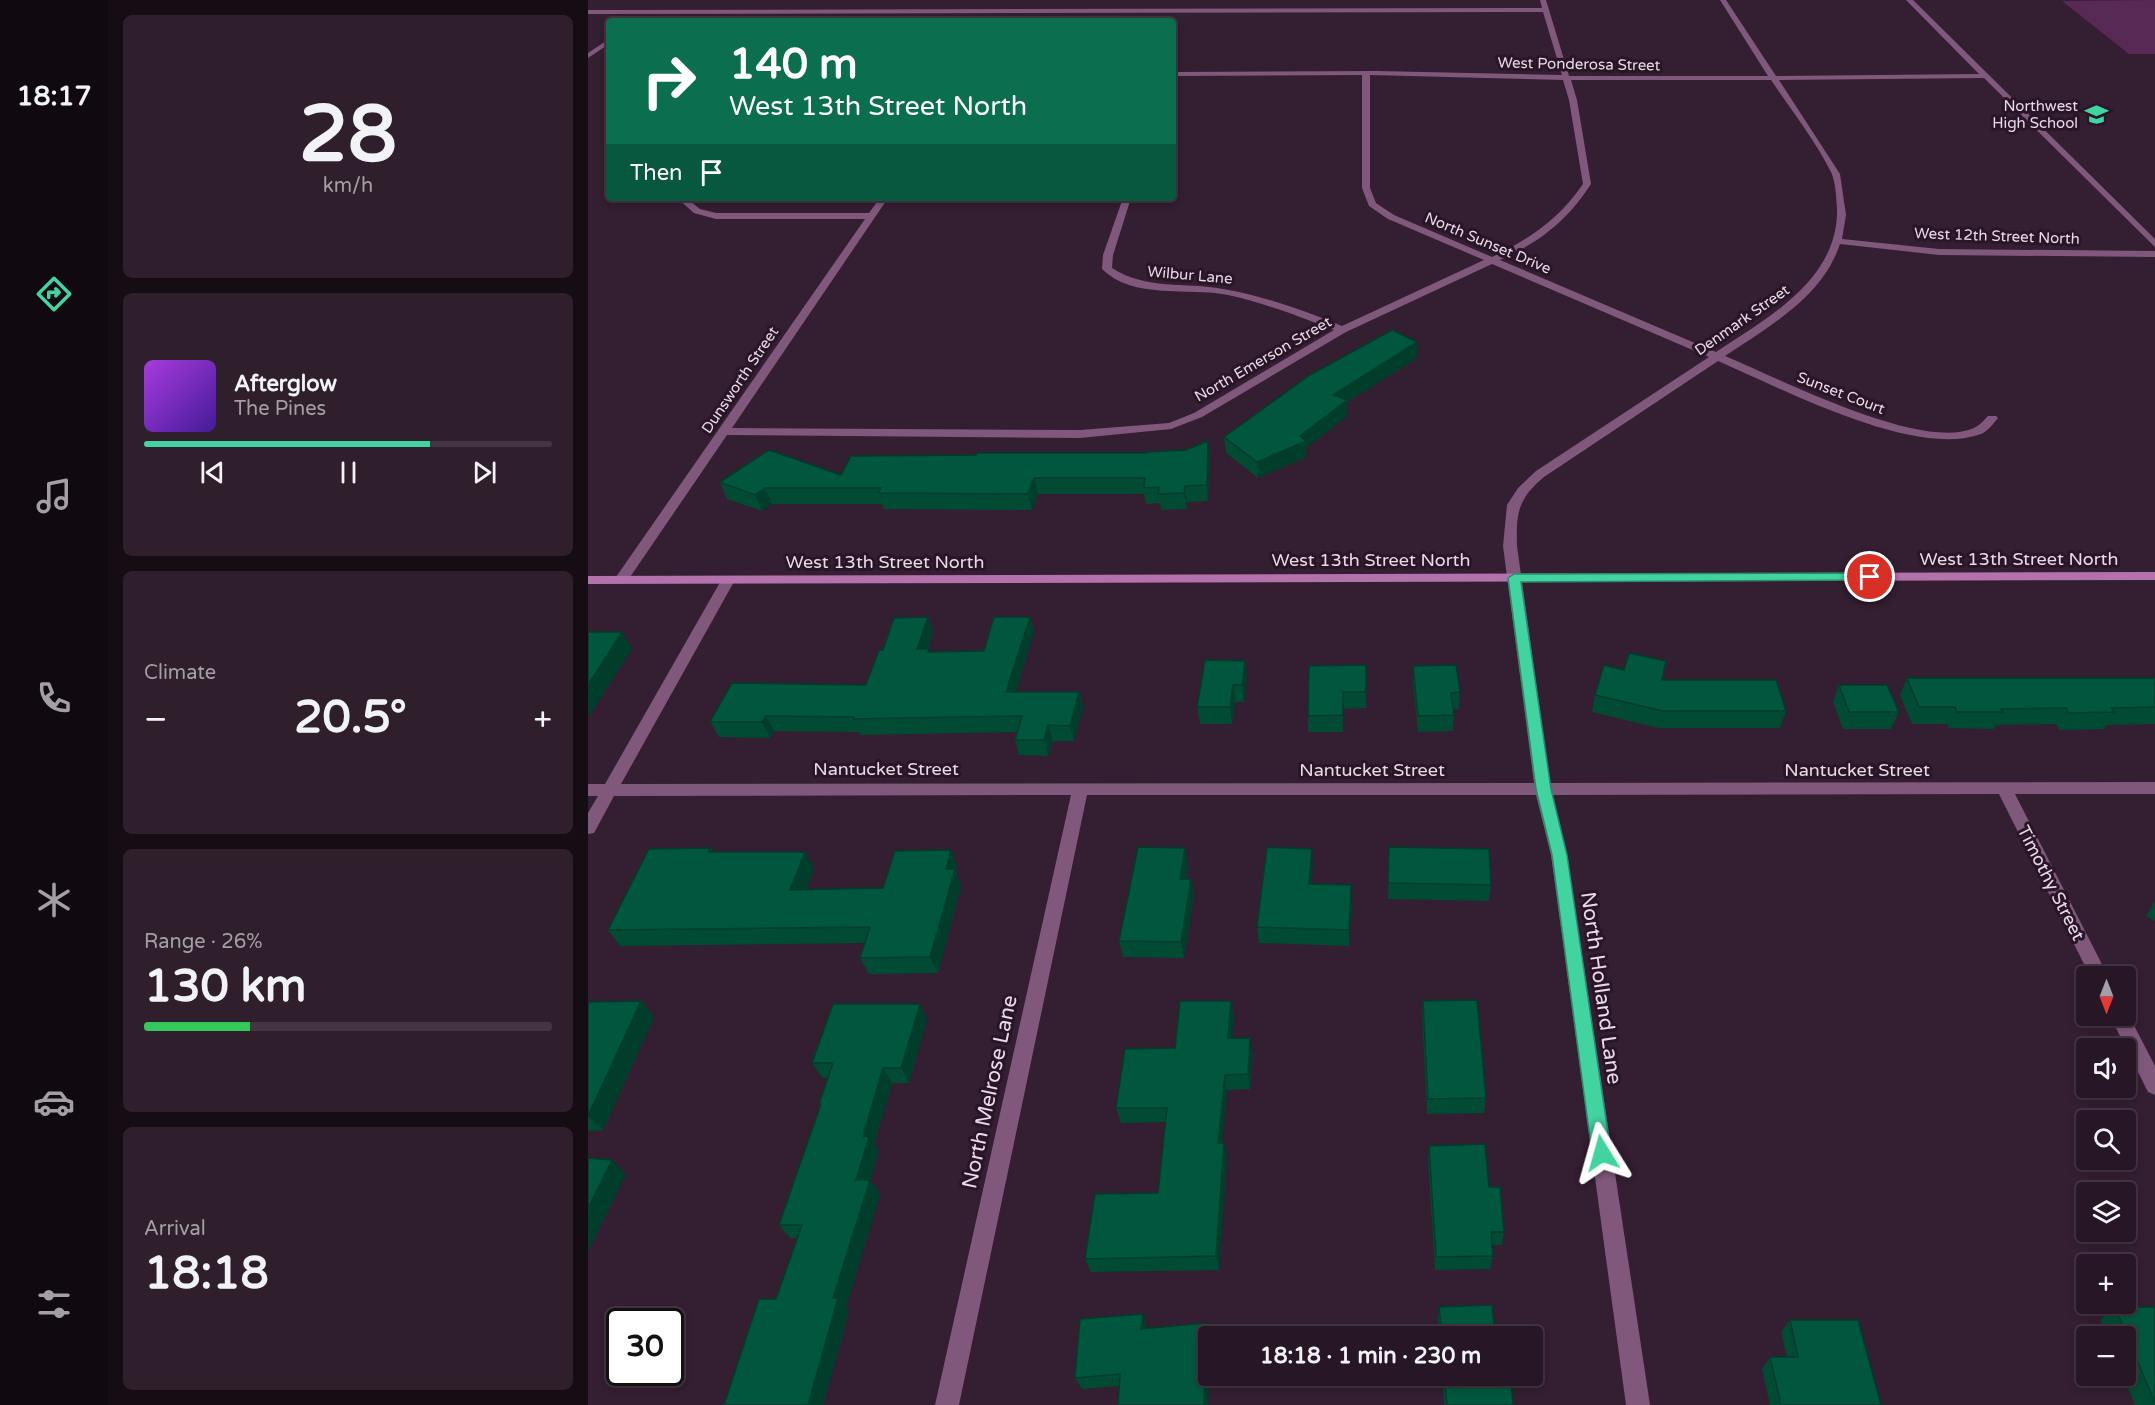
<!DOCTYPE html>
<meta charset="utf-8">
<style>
body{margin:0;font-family:"Varela Round",sans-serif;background:#2f1f2d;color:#f1f3f6;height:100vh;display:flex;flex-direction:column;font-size:22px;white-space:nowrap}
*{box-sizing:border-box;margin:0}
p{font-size:20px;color:#a49fa7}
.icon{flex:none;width:33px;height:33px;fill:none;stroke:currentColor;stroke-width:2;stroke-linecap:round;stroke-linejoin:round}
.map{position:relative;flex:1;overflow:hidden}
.panel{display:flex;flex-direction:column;gap:15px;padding:15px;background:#150c14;width:480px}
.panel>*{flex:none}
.guide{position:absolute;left:18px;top:18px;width:570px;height:183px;border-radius:6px;box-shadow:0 3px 9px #0003,0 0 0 2px #433542;background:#0b6e4f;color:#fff;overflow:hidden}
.needle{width:39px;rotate:180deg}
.buttons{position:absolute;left:1488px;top:966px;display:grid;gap:12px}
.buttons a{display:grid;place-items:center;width:60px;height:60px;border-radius:6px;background:#271625;box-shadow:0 3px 9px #0003,0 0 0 2px #433542;font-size:30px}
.speed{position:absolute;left:18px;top:1308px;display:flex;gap:12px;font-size:30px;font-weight:700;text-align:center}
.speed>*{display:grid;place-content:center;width:78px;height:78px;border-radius:50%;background:#271625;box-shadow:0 3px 9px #0003,0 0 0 2px #433542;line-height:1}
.speed .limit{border:3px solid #111;border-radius:9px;background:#fff;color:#111}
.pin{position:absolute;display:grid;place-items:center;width:51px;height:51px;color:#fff;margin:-26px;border:3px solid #fff;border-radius:50%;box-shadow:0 2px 6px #0007}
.me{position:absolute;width:66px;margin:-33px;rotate:352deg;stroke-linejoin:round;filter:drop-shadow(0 0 4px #0008)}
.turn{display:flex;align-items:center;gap:21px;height:126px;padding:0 24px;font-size:27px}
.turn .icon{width:78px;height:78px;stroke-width:2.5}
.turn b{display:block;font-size:42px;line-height:51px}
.then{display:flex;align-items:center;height:57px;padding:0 24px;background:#0003;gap:12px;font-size:22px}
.big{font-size:45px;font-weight:800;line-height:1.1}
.panel .tile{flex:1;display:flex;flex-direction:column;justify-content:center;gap:9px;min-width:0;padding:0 21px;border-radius:9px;background:#2f1f2d}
.panel .dial{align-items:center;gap:0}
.dial b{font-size:78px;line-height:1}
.song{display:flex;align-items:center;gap:18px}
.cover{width:72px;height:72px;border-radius:9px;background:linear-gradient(135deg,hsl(280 70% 55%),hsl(260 70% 35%))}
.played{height:6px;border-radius:3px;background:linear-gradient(90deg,#42d4a0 70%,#433542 70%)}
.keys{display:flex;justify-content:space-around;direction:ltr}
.heat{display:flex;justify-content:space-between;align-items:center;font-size:33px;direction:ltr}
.charge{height:9px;border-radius:4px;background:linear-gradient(90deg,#34c759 26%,#433542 0)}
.trip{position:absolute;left:610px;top:1326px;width:345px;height:60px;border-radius:6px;background:#271625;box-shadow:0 3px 9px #0003,0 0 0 2px #433542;font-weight:800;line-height:60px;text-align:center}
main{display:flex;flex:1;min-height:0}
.menu{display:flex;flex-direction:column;width:108px;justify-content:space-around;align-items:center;background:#10090f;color:#a49fa7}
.menu .icon{width:42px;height:42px}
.menu .on{color:#42d4a0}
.menu b{font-size:27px;color:#f1f3f6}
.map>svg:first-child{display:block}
</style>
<main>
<nav class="menu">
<b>18:17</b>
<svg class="icon on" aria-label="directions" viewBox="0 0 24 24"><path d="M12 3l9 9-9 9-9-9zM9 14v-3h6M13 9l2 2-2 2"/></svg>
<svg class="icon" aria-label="music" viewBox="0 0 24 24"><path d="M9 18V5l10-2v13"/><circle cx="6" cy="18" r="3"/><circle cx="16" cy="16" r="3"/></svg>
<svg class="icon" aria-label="phone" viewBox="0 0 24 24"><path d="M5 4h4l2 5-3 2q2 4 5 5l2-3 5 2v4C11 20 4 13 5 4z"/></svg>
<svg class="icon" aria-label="climate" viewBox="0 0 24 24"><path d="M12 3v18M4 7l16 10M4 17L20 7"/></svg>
<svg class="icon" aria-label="car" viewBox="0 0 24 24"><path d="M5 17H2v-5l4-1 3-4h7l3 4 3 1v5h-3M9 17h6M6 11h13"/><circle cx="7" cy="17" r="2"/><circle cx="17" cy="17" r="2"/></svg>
<svg class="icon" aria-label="filters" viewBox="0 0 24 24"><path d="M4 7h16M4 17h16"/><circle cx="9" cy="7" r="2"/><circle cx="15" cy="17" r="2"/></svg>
</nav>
<section class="panel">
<div class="tile dial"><b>28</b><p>km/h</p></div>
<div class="tile">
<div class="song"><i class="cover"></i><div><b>Afterglow</b><p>The Pines</p></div></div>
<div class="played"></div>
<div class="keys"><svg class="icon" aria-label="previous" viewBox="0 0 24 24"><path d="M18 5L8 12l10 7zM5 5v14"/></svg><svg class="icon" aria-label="pause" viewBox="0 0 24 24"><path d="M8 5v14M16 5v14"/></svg><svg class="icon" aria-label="next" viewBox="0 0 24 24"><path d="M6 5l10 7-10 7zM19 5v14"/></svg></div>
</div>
<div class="tile"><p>Climate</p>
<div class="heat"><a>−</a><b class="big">20.5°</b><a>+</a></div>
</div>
<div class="tile"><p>Range · 26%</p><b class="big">130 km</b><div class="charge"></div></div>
<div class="tile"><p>Arrival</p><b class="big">18:18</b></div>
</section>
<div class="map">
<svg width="1567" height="1405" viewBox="0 0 1567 1405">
<rect width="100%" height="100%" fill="#341e31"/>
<path fill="#592955" d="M1567 0V54H1541L1474 1Z"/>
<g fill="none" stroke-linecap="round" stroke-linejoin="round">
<path fill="#80587c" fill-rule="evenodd" d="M952 0H958L981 76H1180L1132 0H1138L1188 76 1391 74 1318 0H1325L1567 239V247L1396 78 1191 80 1252 174 1258 215 1254 239 1351 249 1567 251V257L1351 255 1252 244C1234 298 1181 326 1137 356 1190 378 1333 452 1386 428 1392 425 1396 420 1400 416H1408L1410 418C1405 424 1400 431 1393 434 1326 459 1193 388 1130 361L956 477C930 499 928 512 929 546L962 783 1567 782V794H1427L1520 976H1502L1411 794 964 795 979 855 1062 1405H1038L963 855 948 795H499L371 1405H347L483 795 26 796 6 833 0 834V813L10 796H0V784H17L135 577 140 576 147 580 33 784 946 783 915 546 919 505 930 488 948 471 1121 357 904 264 758 332 614 417 583 429 492 438 139 435 38 583H28L26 580 28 577 277 219H128L106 213 89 198H98L112 209 128 213H281L292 198H300L144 428 492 430 581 423 606 413 746 330C711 316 676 303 640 295 600 287 545 300 514 269L515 255 535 198H543L525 255 524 268C558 290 597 282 635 289 676 296 715 310 754 326L896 260 800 219 781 206 774 188V75L585 76V72L789 71 974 75 955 12 0 14V10L954 8ZM782 75 975 80 981 100 995 184C971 219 942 239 904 257L806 215 788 203 782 188ZM983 80H1183C1203 110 1227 140 1243 172 1248 183 1248 197 1249 208 1251 280 1179 318 1128 352L912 260C953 241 978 222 1003 184L989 100Z
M21 39V44L0 58V53Z
M1538 1010 1567 1066V1095L1560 1092 1522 1016H1538Z"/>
<path fill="#b372ac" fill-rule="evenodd" d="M1567 572V580L0 584V576Z"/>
</g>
<path fill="#014b34" d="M829 358 759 402V416L718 448V457L670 478 638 453 636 437Z
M620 441 622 457 620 501 599 502V509L573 510 572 503 558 504 556 494H450L444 510 296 509 294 504H184L174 511 139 499 132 482 559 453 598 450Z
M340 617 345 632 340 649H341L342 652 396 651 442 617 446 632 428 692H491L495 707 486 741H465L460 756 431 755 427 740 429 732 272 735 271 732 186 731 182 738 131 737 122 722 278 685 295 650Z
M657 661 659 677 656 702H647L644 724H612L609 707Z
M778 665V708L755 709V732H720V716Z
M825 666 872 692 871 709H865L866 715 865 731 830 732 825 683Z
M1319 678H1567V724L1518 725 1516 729 1471 730 1468 724 1408 725 1406 729 1361 728 1359 724H1324L1312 695Z
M1074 680 1198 711 1192 728H1071L1004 712 1007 695Z
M1251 685 1311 712 1303 729H1255L1245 702Z
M801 847 903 885 901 901 800 899Z
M123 848 125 852 226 868 218 890 295 888 363 850 369 867 368 872 373 886 350 973 281 974 272 958 277 943 32 946 20 930Z
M597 848 600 865 598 879H603L606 895 596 958 535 957 531 941Z
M725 865 723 884 764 902 761 946 671 943 669 927Z
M1567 901V921L1558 916Z
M53 1001 66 1017 15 1130 0 1131V1002Z
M643 1001 646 1017 644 1038H662L664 1053 662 1089 639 1090 634 1143H636L639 1157 631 1270 503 1272 497 1259 570 1193 578 1122 533 1123 528 1108 587 1048Z
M835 1001 898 1098 896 1113 839 1114 834 1016Z
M339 1019 321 1083H304L286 1144 291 1151 282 1180 292 1194 258 1307 261 1311 235 1405H136L188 1299 209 1238H202L191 1225 232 1106 231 1104 240 1078H234L224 1063Z
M841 1146 901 1187 916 1232 914 1245H904L905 1256 902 1269 847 1270 840 1161Z
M851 1307 907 1336H851L850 1320Z
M1527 1307H1567V1405H1547L1535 1376H1538V1336H1519L1512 1320Z
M555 1314 559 1328 618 1323 621 1336 620 1405H530L531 1386 494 1389 487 1378Z
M1202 1320 1293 1405H1182L1174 1369 1182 1357H1199L1193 1332Z
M854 1376H912V1381L925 1405H856Z"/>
<path fill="#013d2b" d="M829 342V358L759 402V416L718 448V457L670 478 669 462 712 436 745 395Z
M620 441 622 457 620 501 619 485Z
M446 478 450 494 444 510 440 494Z
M597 486 599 502V509L596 493Z
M177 488 184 504 174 511 167 495Z
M340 617 345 632 335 665 329 649Z
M442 617 446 632 423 707 418 692Z
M34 632 44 649 0 718V685Z
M657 661 659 677 656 702 654 685Z
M645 685 647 702 644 724 642 707Z
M491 692 495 707 486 741 482 726Z
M178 716 186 731 182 738 174 722Z
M460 725 465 741 460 756 456 740Z
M597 848 600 865 595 895 592 879Z
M724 849 725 865 722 901 721 884Z
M363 850 369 867 368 872 373 886 350 973 342 957 358 869Z
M217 852 226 868 211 907 202 890Z
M603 879 606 895 596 958 593 942Z
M763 885 764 902 761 946V930Z
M53 1001 66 1017 15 1130 0 1116Z
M643 1001 646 1017 643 1053 640 1038Z
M332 1004 339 1019 321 1083 313 1068Z
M662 1038 664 1053 662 1089 660 1074Z
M295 1068 304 1083 286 1144 291 1151 277 1194 268 1180 275 1136Z
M637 1075 639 1090 633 1157 630 1143Z
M636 1143 639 1157 631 1270 628 1256Z
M24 1160 38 1174 0 1252V1208Z
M282 1180 292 1194 258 1307 261 1311 235 1405H220L245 1298Z
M555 1314 559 1327 558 1341 553 1329Z
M618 1323 621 1336 620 1405H616Z"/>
<path fill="#01573d" stroke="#013d2b" stroke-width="1.5" d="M804 330 829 342 745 395 759 400 712 436 718 441 669 462 636 437 722 375Z
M620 441 619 485 597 486 596 493 570 494 571 487 556 488 557 478H446L440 494 290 493 293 488H177L167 495 132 482 181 450 253 475 263 456 388 455 389 453H559V452L598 450Z
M340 617 329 649H341L340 652 396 651 406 617H442L418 692H491L482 726 460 725 456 740H427L434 716 265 719 266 717 178 716 174 722H122L144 683 278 685 291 650H295L306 618Z
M0 632H34L0 685Z
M1041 653 1078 661 1074 680H1188L1198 711H1075L1007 695 1016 665 1036 670Z
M617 660 657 661 654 685H645L642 707H609Z
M778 665V692H755V715L720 716 721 666Z
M868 665 872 692 863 693 866 715 830 716 825 666Z
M1319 678H1567V707L1523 708 1526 712 1481 713 1478 708 1413 709 1415 712H1369L1367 707H1331Z
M1251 685H1299L1311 712H1261Z
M550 847 597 848 592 879H603L593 942 531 941Z
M679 847 724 849 721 884 763 885 761 930 669 927Z
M801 847 901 849 903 885 800 883Z
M123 848 120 852H217L202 890 295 888 307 851 363 850 358 869H367L342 957 272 958 282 927 20 930 61 849Z
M889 1000 898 1098 840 1099 835 1001Z
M53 1001 0 1116V1002Z
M592 1001H643L640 1038H662L660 1074 637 1075 630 1143H636L628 1256 497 1259 507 1194 570 1193 579 1108H528L537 1049 587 1048Z
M245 1004H332L313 1068H295L275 1136 281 1137 268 1180H282L245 1298H250L220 1405H136L171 1299H188L214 1225H191L233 1104H231L245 1063H224Z
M897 1144 901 1187H912L916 1232H903L905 1256 848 1257 841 1146Z
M0 1158 24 1160 0 1208Z
M904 1305 907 1336H854L851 1307Z
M1527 1307H1567V1403Z
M555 1314 553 1329 618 1323 616 1405H530L532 1374 487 1378 492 1319Z
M1202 1320H1270L1293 1405H1193L1182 1357H1210Z
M856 1376H912V1381L923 1380 925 1405H859Z"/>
<path fill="#42d4a0" stroke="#2b8a68" stroke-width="1.5" d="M1282 573 1287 574V580L933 582 963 789 979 855 1023 1153 1020 1160 1014 1162 1007 1160 1004 1153 964 855 948 789 920 578 926 574Z"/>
<defs>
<symbol id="school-bare" viewBox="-9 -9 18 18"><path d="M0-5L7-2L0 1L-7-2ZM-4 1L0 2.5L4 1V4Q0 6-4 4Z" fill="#42d4a0" stroke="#291527" stroke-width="2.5" paint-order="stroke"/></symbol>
</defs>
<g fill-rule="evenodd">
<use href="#school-bare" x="1492" y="98" width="33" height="33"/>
</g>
<g text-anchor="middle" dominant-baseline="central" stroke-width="6" stroke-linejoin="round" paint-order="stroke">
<g font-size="15" fill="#e8dae6" stroke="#291527">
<text transform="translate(991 64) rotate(1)">West Ponderosa Street</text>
<text transform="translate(1409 236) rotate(2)">West 12th Street North</text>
<text transform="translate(900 243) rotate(23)">North Sunset Drive</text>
<text transform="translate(602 275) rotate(5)">Wilbur Lane</text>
<text transform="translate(1154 320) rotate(-35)">Denmark Street</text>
<text transform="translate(675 359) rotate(-30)">North Emerson Street</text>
<text transform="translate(152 380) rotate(-56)">Dunsworth Street</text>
<text transform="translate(1253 393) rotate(21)">Sunset Court</text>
</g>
<g font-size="15" fill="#e8dae6" stroke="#291527" text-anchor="end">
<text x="1490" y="106">Northwest<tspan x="1490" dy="17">High School</tspan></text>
</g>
<g font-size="18" fill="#e8dae6" stroke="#291527">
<text x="1431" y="559">West 13th Street North</text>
<text x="783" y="560">West 13th Street North</text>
<text x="297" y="562">West 13th Street North</text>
<text x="298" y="769">Nantucket Street</text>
<text x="784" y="770">Nantucket Street</text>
<text x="1269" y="770">Nantucket Street</text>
<text transform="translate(1463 883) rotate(63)">Timothy Street</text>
</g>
<g font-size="21" fill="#e8dae6" stroke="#291527">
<text transform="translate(1013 988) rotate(82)">North Holland Lane</text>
<text transform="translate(402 1092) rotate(-78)">North Melrose Lane</text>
</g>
</g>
</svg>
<div class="buttons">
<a><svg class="needle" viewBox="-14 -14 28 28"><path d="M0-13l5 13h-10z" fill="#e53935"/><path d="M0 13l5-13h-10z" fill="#a49fa7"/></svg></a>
<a><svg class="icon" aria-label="sound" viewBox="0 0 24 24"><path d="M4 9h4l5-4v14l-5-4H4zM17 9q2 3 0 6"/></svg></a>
<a><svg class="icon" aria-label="search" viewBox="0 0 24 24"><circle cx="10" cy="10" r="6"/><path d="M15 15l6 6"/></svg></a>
<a><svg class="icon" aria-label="layers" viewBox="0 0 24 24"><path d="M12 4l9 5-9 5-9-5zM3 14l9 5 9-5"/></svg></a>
<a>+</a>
<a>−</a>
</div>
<div class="speed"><div class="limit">30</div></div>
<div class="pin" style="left:1282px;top:577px;background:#d93025"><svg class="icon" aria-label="arrive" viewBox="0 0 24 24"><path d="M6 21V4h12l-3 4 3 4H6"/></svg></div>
<svg class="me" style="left:1014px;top:1153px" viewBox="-20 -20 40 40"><path d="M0-17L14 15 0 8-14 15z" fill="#42d4a0" stroke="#fff" stroke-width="4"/></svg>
<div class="trip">18:18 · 1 min · 230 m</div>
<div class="guide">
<div class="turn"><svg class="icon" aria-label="right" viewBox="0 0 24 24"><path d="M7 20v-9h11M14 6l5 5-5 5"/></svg><div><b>140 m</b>West 13th Street North</div></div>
<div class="then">Then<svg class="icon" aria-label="arrive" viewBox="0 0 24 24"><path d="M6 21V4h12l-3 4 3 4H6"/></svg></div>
</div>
</div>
</main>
